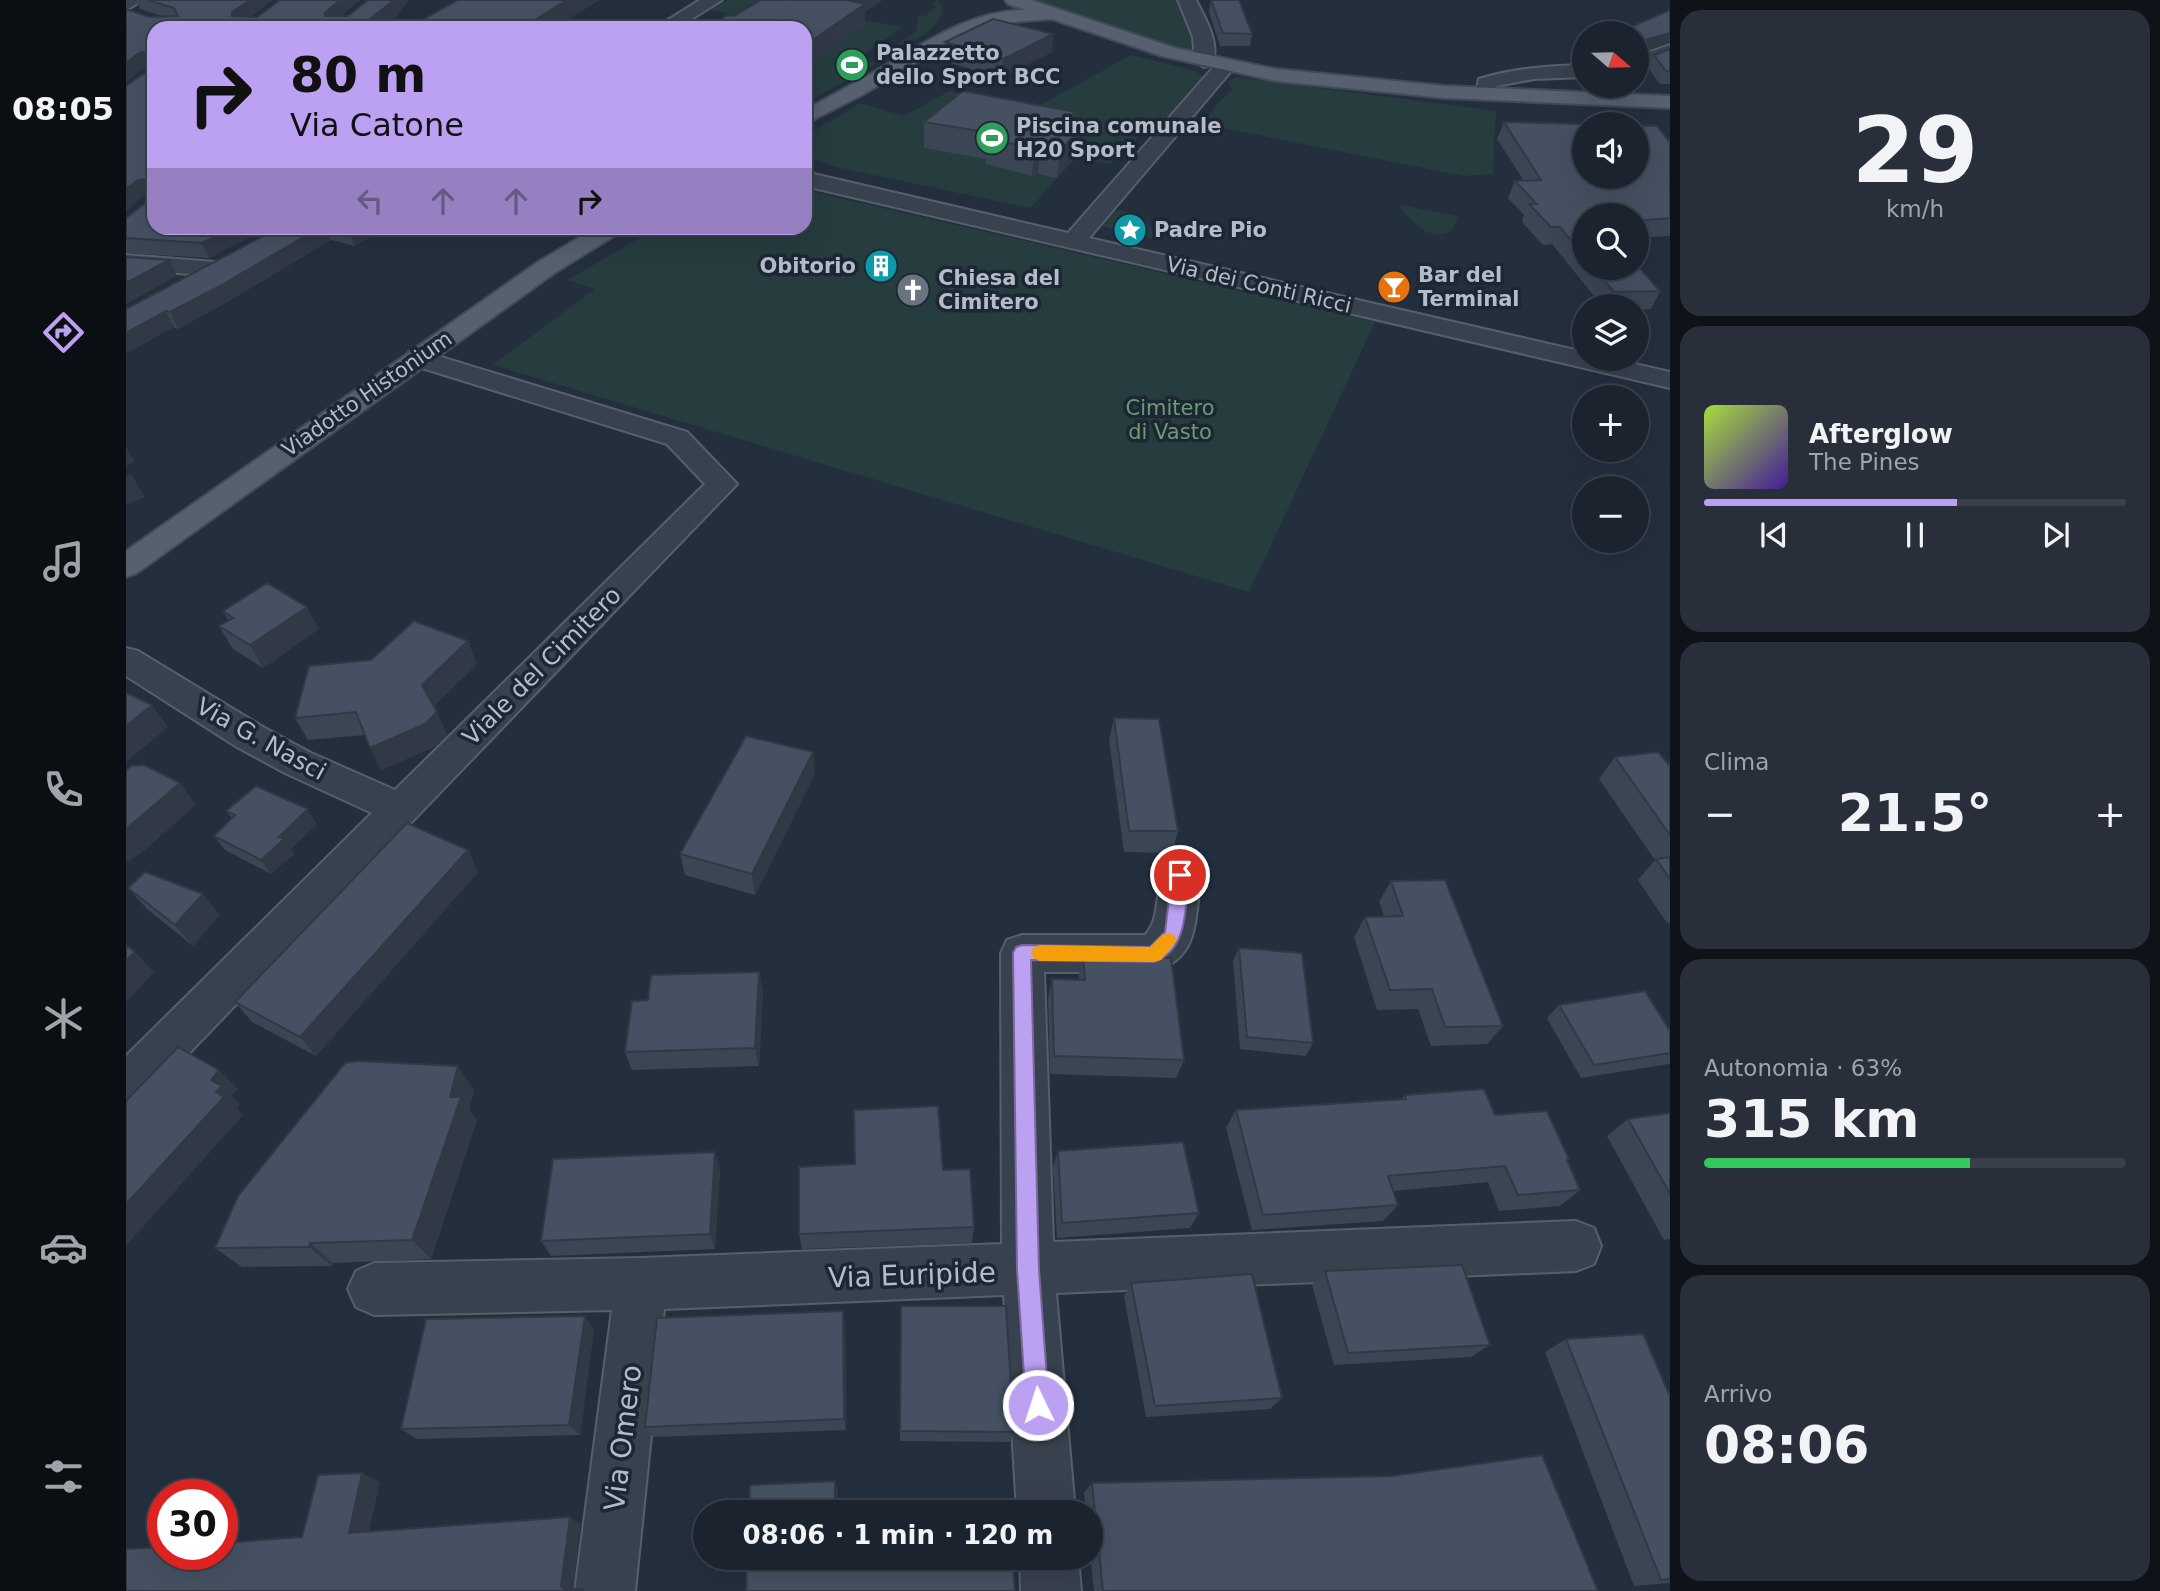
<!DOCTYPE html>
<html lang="it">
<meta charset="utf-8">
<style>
body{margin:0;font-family:"DejaVu Sans",sans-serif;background:#282f3a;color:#f1f3f6;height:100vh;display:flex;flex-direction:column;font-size:26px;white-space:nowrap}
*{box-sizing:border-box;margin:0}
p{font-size:23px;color:#a0a4aa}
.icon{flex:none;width:38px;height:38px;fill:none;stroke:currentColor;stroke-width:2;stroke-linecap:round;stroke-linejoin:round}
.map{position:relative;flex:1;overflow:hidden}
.panel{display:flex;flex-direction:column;gap:10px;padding:10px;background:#0f1319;width:490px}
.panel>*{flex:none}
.guide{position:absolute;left:21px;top:21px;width:665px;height:214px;border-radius:21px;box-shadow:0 7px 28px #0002,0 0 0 2px #39404a;background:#bca0f2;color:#111;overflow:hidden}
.needle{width:46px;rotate:110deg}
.controls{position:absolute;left:1446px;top:21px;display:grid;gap:14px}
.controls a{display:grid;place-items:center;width:77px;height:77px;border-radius:50%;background:#1b232e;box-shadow:0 7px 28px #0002,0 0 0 2px #39404a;font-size:35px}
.speed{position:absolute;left:21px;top:1479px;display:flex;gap:14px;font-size:35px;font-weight:700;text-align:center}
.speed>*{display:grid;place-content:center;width:91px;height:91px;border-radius:50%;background:#1b232e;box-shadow:0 7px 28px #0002,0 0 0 2px #39404a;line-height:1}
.speed .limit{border:10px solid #d22;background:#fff;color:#111}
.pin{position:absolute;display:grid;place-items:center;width:60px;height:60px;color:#fff;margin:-30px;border:4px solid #fff;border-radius:50%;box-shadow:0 2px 7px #0007}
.me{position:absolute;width:77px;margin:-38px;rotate:356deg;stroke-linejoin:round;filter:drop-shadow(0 0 5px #0008)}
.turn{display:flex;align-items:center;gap:24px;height:147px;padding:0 28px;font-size:32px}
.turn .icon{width:91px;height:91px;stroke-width:2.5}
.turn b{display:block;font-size:49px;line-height:60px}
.lanes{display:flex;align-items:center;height:66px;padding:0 28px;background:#0003;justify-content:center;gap:35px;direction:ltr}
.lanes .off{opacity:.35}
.big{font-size:52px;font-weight:700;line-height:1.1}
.panel .widget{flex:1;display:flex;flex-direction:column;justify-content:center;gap:10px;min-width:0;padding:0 24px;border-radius:21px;background:#282f3a}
.panel .dial{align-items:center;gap:0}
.dial b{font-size:91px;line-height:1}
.song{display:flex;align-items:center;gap:21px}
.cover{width:84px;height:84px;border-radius:10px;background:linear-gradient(135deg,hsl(80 70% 55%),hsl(260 70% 35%))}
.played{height:7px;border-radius:4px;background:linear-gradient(90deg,#bca0f2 60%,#39404a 60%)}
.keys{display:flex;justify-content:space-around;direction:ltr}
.heat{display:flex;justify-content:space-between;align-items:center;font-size:38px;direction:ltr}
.charge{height:10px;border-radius:5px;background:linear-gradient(90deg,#34c759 63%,#39404a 0)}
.trip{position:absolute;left:567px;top:1500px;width:410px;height:70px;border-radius:35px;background:#1b232e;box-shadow:0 7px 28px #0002,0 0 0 2px #39404a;font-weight:700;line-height:70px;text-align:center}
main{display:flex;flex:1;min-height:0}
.tabs{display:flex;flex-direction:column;width:126px;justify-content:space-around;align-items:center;background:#0b0e12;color:#a0a4aa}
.tabs .icon{width:49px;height:49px}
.tabs .current{color:#bca0f2}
.tabs b{font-size:32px;color:#f1f3f6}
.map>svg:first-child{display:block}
</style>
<main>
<nav class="tabs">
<b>08:05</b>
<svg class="icon current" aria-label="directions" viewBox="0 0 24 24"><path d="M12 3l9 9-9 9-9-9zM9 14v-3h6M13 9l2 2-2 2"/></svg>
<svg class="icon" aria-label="music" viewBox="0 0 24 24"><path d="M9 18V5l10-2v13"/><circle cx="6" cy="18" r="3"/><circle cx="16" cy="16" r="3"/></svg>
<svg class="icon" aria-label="phone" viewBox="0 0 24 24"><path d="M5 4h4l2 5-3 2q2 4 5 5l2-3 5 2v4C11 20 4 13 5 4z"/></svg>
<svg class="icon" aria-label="climate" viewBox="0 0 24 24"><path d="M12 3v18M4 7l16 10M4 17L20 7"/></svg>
<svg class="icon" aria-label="car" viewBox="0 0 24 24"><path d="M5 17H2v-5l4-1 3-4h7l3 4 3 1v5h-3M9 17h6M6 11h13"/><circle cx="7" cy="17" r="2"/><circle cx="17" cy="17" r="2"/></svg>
<svg class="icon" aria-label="filters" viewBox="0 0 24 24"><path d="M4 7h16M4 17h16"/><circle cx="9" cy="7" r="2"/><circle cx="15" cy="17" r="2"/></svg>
</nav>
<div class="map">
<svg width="1544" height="1591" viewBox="0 0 1544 1591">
<rect width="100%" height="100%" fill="#242f3e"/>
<path fill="#263c3f" d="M602 0H633L776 27 732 59 751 63 679 103V28L584 10Z
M811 0 816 7C817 31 780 44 763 54L766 48 790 31 792 15 799 16 811 6 805 5Z
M907 0H1055L1073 49 1060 50Z
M1005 55 1069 71 1078 78 1031 132 1013 136 997 154 990 152 984 163 959 162 952 155 904 208 710 167 679 156V136L735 103 778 116 823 91 904 111Z
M1109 77 1370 111 1367 174 1337 176 1077 124 1091 104 1106 90 1102 83Z
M679 190 1249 322 1123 592 367 365 469 289 441 280 531 228H679Z
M1276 205 1332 216 1326 231C1303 242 1289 224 1274 208Z
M992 210C1012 212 1019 220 1031 234L1028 239 972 225 984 212Z"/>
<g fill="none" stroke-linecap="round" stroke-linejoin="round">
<defs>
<path id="minor" d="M0 0H17L0 10Z
M574 0H596L551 28H529Z
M1052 0H1070C1079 18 1096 46 1085 65L1078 67 1069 61 1067 37Z
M1544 45V57L1510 69V57Z
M1099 60 1106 62 1108 66 1106 70 963 238 1458 352V359H1487L1544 372V388L679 186V172L942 233 1092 62Z
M1458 65V77L1408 79 1370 86 1367 97 1360 99 1350 93 1353 79C1388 68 1422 66 1458 65Z
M0 255 89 262 98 264 101 269 98 274 89 276 0 269Z
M292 350 561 432 611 484 16 1102 0 1109V1056L246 813 159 773 111 747 0 676V648L12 651 137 727 185 753 269 790 579 484 541 444 283 364 279 358 283 352Z
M1054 858 1068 863C1075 877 1073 887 1072 901 1068 936 1065 959 1028 972H918L927 1242 1450 1221 1468 1228 1475 1246 1468 1264 1450 1271 930 1293 949 1512H891L878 1295 538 1309 509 1591H449L486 1310 248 1315 230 1307 222 1289 230 1271 248 1263 515 1258 876 1244 875 953 881 940 896 935H1019C1036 918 1028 886 1040 863Z
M894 1558H952L955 1591H895Z"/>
<path id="major" d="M879 0H905L1049 48 1150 69 1319 86 1544 96V108L1319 98 1150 81 1036 56 926 19 875 23 839 36 734 96 679 124V110C703 97 727 84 750 71 797 44 844 10 899 10L882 4Z
M469 228H497L493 233 430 272 11 573 0 577V551L412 262Z"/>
</defs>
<use href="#minor" stroke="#565f6c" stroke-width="4"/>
<use href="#major" stroke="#414a57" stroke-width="4"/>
<use href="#minor" fill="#38414e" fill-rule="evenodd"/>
<use href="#major" fill="#56606e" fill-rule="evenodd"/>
</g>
<path fill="#3b4654" d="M10 0H147L124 17H131L154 0H234L215 16H222L242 0H283L270 16 255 28H28L142 228 83 258 0 253V218L22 201V195H19L2 86 23 70V66L19 67 0 82V9L23 17H39L14 9Z
M1085 0 1126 34 1124 46H1094L1083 12Z
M1544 10V43L1511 54 1510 33H1502L1505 27Z
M927 34 926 52 875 78 818 61 819 42Z
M1544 49V84H1534L1522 68 1528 55Z
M949 112 947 128 950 156 931 178 912 174 906 176 860 164V159L798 148V122Z
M1378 122 1544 142V236L1510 238V215H1458V268H1510L1534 291 1525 309 1510 310V306H1476L1426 244 1417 245 1396 222 1398 215 1382 198 1389 181H1398L1371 139Z
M152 228H259L228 246 205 240 101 302 52 329 0 309Z
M97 611 193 629 137 668 107 649 93 626 102 620Z
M351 664 308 706 321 735 310 746 255 770 239 735 182 740 169 718Z
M988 718 1052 831 1046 853 998 852 983 740Z
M1489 757 1544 766V923H1541L1512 880 1529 860 1473 779Z
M689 774 629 895 559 875 554 854Z
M100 811 191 824 165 849 168 854 145 874 99 850 88 836 106 818Z
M342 850 352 872 190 1056 126 1022 109 1002Z
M1265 881 1377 1026 1361 1044 1305 1046 1292 1009 1251 1010 1228 937 1239 917 1258 916 1253 902Z
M2 888 94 915 67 946 21 909Z
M1113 948 1187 1043 1180 1056 1114 1049 1107 961Z
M957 955 1058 1060 1050 1078 924 1074 922 999 926 979 953 980V975Z
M637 991 633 1066 506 1070 499 1052 522 1000Z
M1433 1005 1544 1031V1063L1543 1064 1455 1078 1421 1018Z
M348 1090 343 1109 351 1120 305 1259 207 1263 206 1266 116 1267 89 1248Z
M1279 1095 1369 1115 1443 1159 1441 1161 1454 1190 1434 1206 1373 1211 1362 1182 1267 1191 1272 1205 1257 1221 1126 1230 1100 1128 1110 1110 1275 1099Z
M1544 1113V1239L1538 1240 1481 1136 1502 1119Z
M932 1151 1073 1213 1064 1228 931 1238 927 1167Z
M589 1152 594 1169 589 1249 425 1256 415 1241Z
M817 1170 848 1227 846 1243 676 1249 673 1234Z
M1199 1271 1364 1345 1345 1357 1208 1365 1186 1285Z
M1005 1283 1156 1398 1144 1409 1020 1417 998 1296Z
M775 1306 888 1432 884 1442 774 1441Z
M719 1324 720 1430 527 1437 519 1427Z
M468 1329 454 1435 291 1439 275 1429Z
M1440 1339 1544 1396V1583L1508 1586 1419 1352Z
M966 1483 1472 1591H968L964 1555V1512H960L958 1493Z"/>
<path fill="#303945" d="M124 0H147L111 26 106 16V12Z
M214 0H234L203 26 199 16V13Z
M268 0H283L270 16 255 28H233Z
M441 0H474L429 28H396Z
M725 0H757L739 12V25L679 68V45Z
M1544 33V43L1511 54 1516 41Z
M927 34 926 52 875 78 877 59Z
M23 51 28 65 19 67 0 82V63L13 53Z
M949 112 946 137 953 130 950 156 931 178 936 126Z
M914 148 912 174 906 176 908 149Z
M22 179 28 194 19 195 0 211V189L12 180Z
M106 228H142L83 258 76 243Z
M193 228H200L205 240 101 302 52 329 44 312Z
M228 228H259L228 246 223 231Z
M43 260 51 276 0 304V283Z
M40 311 48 327 0 354V333Z
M0 447 9 462 0 466Z
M5 474 19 497 0 505V476Z
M181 607 193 629 137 668 124 645Z
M342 641 351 664 306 708 296 685Z
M26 705 42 727 0 762V726Z
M311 712 321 735 310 746 255 770 244 748Z
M687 752 689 774 629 895 626 874Z
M54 783 70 805 19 850 0 863V829Z
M182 809 191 824 165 849 168 854 145 874 135 860 153 837Z
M342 850 352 872 190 1056 174 1037Z
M77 894 94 915 67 946 49 925Z
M9 952 28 972 0 1002V961Z
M633 972 637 991 633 1066 629 1048Z
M332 1066 348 1090 343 1109 351 1120 305 1259 286 1240Z
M93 1070 112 1089 105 1096 114 1104 111 1109 117 1115 0 1246V1204L90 1092 85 1080Z
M589 1152 594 1169 589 1249 584 1234Z
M184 1243 207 1263 206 1266 183 1247Z
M717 1311 719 1324 720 1430 718 1419Z
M459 1316 468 1329 454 1435 443 1425Z
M236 1473 254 1482 241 1540 223 1533Z
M709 1481 712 1492V1512H709Z
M444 1517 455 1524 447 1591 438 1589 435 1586Z"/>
<path fill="#455162" stroke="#303945" stroke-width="2" d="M22 0H124L106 12V16L131 17 154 0H214L199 13V16H222L242 0H268L233 28H157L147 26V28H28V228H106L76 243 0 238V218L22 201V179L12 180 0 189V86L23 70V51L13 53 0 63V9L23 17 52 16 48 8Z
M332 0H441L396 28H282Z
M635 0H725L724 1 739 4 679 45V28H580L602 15 608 16Z
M1085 0H1113L1126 34 1097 33Z
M1544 10V33L1516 41 1505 27Z
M867 19 927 34 877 59 819 42Z
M1544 49V71H1540L1528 55Z
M837 91 949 112 936 126 953 130 934 151 914 148 908 149 862 138 865 133 798 122Z
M1378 122 1458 124V177H1510V126H1531L1544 142V218L1510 221V215H1458V256L1434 227H1425L1403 204H1411L1389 181 1415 180Z
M152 228H193L94 286 44 312 40 311 0 333V309Z
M212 228H228L223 231Z
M0 257 43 260 0 283Z
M1510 264 1534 291 1488 292 1468 268H1510Z
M141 583 181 607 124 645 93 626 107 618 97 611Z
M288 621 342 641 296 685 311 712 299 724 244 748 230 712 169 718 183 666 245 660Z
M0 693 26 705 0 726Z
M988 718 1033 719 1052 831H1003Z
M620 736 687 752 626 874 554 854Z
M1532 752 1544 766V835L1489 757Z
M18 765 54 783 0 829V771L5 766Z
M130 786 182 809 153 837 158 839 135 860 88 836 109 815 100 811Z
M281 823 342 850 174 1037 109 1002Z
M1544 857V879L1530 859Z
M19 872 77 894 49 925 2 888Z
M1319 880 1377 1026 1319 1027 1306 989 1264 990 1239 917 1277 916 1265 881Z
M0 945 9 952 0 961Z
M1113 948 1176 953 1187 1043 1121 1037Z
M957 955 1045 958 1058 1060 928 1056 926 979 959 980Z
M633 972 629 1048 499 1052 506 1001 522 1000 525 975Z
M1519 991 1544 1031V1053L1468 1065 1433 1005Z
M52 1047 93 1070 85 1080 96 1086 90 1092 98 1097 0 1204V1101Z
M231 1061 332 1066 324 1097H335L286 1240 184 1243 183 1247 89 1248 112 1196 219 1063Z
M1358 1089 1369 1115 1421 1111 1443 1159 1441 1160 1454 1190 1392 1195 1379 1166 1262 1176 1272 1205 1137 1215 1110 1110 1280 1099 1279 1095Z
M812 1106 817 1170 844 1169 848 1227 673 1234V1167L729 1164 728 1110Z
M1544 1113V1194L1502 1119Z
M1057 1142 1073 1213 936 1223 932 1151Z
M589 1152 584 1234 415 1241 427 1159Z
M1336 1265 1364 1345 1222 1353 1199 1271Z
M1126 1274 1156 1398 1029 1406 1005 1283Z
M775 1306H880L888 1432 774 1431Z
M717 1311 718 1419 519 1427 531 1318Z
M459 1316 443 1425 275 1429 300 1319Z
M1517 1334 1544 1396V1579L1535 1580 1440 1339Z
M1416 1455 1472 1591H977L966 1483 1266 1476Z
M236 1473 223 1533 444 1517 435 1586 438 1589H457V1591H0V1549L37 1547V1554H96V1543L176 1537 192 1475Z
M709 1481V1511L882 1504 883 1512H623L624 1485Z
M621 1558H886L889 1591H620Z"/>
<path fill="#bca0f2" stroke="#7a689d" stroke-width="2" d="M1054 868 1060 870 1063 875C1059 905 1063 950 1028 962L905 960 913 1270 923 1405 920 1413 912 1416 904 1413 900 1405 891 1270 887 953 890 947 896 945 1024 947 1039 932 1046 875 1048 870Z"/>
<path fill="#f59e0b" d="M1042 933 1048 935 1051 940 1035 960 1028 962 914 961 907 958 905 953 907 948 914 945 1024 947 1036 935Z"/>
<defs>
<symbol id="stadium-disc" viewBox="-11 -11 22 22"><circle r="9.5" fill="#2e9e5b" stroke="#1d2633"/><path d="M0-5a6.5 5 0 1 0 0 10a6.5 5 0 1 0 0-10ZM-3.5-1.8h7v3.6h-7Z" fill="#fff"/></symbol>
<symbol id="sight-disc" viewBox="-11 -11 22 22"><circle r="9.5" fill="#0f9aa8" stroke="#1d2633"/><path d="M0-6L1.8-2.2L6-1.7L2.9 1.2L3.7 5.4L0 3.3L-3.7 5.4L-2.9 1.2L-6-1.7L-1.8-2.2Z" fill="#fff"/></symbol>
<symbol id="building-disc" viewBox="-11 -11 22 22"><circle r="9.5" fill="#0f9aa8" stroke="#1d2633"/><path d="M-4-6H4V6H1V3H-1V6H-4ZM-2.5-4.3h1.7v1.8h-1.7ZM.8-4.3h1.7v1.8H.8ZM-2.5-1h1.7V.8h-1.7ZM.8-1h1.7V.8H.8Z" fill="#fff"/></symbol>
<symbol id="bar-disc" viewBox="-11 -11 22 22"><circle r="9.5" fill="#e8710a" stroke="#1d2633"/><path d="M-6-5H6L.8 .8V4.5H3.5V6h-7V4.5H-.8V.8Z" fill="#fff"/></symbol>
<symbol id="church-disc" viewBox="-11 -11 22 22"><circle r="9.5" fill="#6b7280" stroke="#1d2633"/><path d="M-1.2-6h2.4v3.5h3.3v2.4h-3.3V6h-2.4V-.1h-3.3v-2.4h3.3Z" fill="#fff"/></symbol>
</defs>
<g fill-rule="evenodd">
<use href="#stadium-disc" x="707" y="46" width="38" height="38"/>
<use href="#stadium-disc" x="847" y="119" width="38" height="38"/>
<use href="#sight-disc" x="985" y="211" width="38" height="38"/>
<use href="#building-disc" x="736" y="247" width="38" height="38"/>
<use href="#bar-disc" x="1249" y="268" width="38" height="38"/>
<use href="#church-disc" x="768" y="271" width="38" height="38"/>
</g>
<g text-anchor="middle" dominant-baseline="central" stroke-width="7" stroke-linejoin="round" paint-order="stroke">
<g font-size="21" font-weight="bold" fill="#b4bcc9" stroke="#1d2633" text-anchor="start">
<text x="750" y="53">Palazzetto<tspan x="750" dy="24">dello Sport BCC</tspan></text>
<text x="890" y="126">Piscina comunale<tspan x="890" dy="24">H20 Sport</tspan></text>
<text x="1028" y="230">Padre Pio</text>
<text x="730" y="266" text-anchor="end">Obitorio</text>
<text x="1292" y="275">Bar del<tspan x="1292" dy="24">Terminal</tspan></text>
<text x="812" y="278">Chiesa del<tspan x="812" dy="24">Cimitero</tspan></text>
</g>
<g font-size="21" fill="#b4bcc9" stroke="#1d2633">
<text transform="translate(1133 285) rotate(13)">Via dei Conti Ricci</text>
<text transform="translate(241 394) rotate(-35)">Viadotto Histonium</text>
</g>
<g font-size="21" fill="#6b9a76" stroke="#1d2633">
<text x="1044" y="408">Cimitero<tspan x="1044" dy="24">di Vasto</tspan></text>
</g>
<g font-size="24" fill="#b4bcc9" stroke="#1d2633">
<text transform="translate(416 666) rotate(-45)">Viale del Cimitero</text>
<text transform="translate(135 739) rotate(29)">Via G. Nasci</text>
</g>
<g font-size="28" fill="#b4bcc9" stroke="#1d2633">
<text transform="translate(786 1275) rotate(-2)">Via Euripide</text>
<text transform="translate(497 1438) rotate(-83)">Via Omero</text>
</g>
</g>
</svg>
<div class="controls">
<a><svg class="needle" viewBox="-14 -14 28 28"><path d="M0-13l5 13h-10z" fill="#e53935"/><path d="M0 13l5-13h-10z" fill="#a0a4aa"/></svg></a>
<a><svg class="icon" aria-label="sound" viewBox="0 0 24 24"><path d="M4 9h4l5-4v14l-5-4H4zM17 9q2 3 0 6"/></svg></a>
<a><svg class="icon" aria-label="search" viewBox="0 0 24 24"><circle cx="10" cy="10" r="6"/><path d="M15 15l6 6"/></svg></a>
<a><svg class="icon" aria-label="layers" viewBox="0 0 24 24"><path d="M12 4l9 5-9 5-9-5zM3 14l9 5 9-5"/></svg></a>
<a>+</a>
<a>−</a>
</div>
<div class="speed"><div class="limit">30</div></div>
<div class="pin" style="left:1054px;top:875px;background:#d93025"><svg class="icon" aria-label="arrive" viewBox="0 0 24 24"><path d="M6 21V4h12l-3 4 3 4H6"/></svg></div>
<svg class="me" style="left:912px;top:1405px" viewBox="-20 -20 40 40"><circle r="17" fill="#bca0f2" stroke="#fff" stroke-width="3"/><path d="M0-11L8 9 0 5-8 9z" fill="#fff"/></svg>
<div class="trip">08:06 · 1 min · 120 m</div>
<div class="guide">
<div class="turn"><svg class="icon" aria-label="right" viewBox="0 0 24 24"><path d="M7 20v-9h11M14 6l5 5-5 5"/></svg><div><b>80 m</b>Via Catone</div></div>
<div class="lanes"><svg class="icon off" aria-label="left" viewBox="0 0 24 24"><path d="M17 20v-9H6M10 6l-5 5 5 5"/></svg><svg class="icon off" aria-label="ahead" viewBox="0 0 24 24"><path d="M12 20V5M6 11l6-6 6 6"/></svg><svg class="icon off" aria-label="ahead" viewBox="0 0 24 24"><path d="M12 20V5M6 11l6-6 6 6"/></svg><svg class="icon" aria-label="right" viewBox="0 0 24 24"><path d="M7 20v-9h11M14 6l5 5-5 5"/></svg></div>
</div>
</div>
<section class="panel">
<div class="widget dial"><b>29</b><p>km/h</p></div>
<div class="widget">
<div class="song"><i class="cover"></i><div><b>Afterglow</b><p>The Pines</p></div></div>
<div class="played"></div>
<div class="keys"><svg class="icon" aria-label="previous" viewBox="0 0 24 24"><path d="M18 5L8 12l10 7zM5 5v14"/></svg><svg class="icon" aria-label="pause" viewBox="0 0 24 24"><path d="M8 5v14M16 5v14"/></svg><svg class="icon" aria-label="next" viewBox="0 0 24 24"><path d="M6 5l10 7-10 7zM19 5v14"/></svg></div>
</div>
<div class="widget"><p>Clima</p>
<div class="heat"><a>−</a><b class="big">21.5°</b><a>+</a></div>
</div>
<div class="widget"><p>Autonomia · 63%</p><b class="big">315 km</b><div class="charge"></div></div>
<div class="widget"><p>Arrivo</p><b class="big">08:06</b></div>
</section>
</main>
